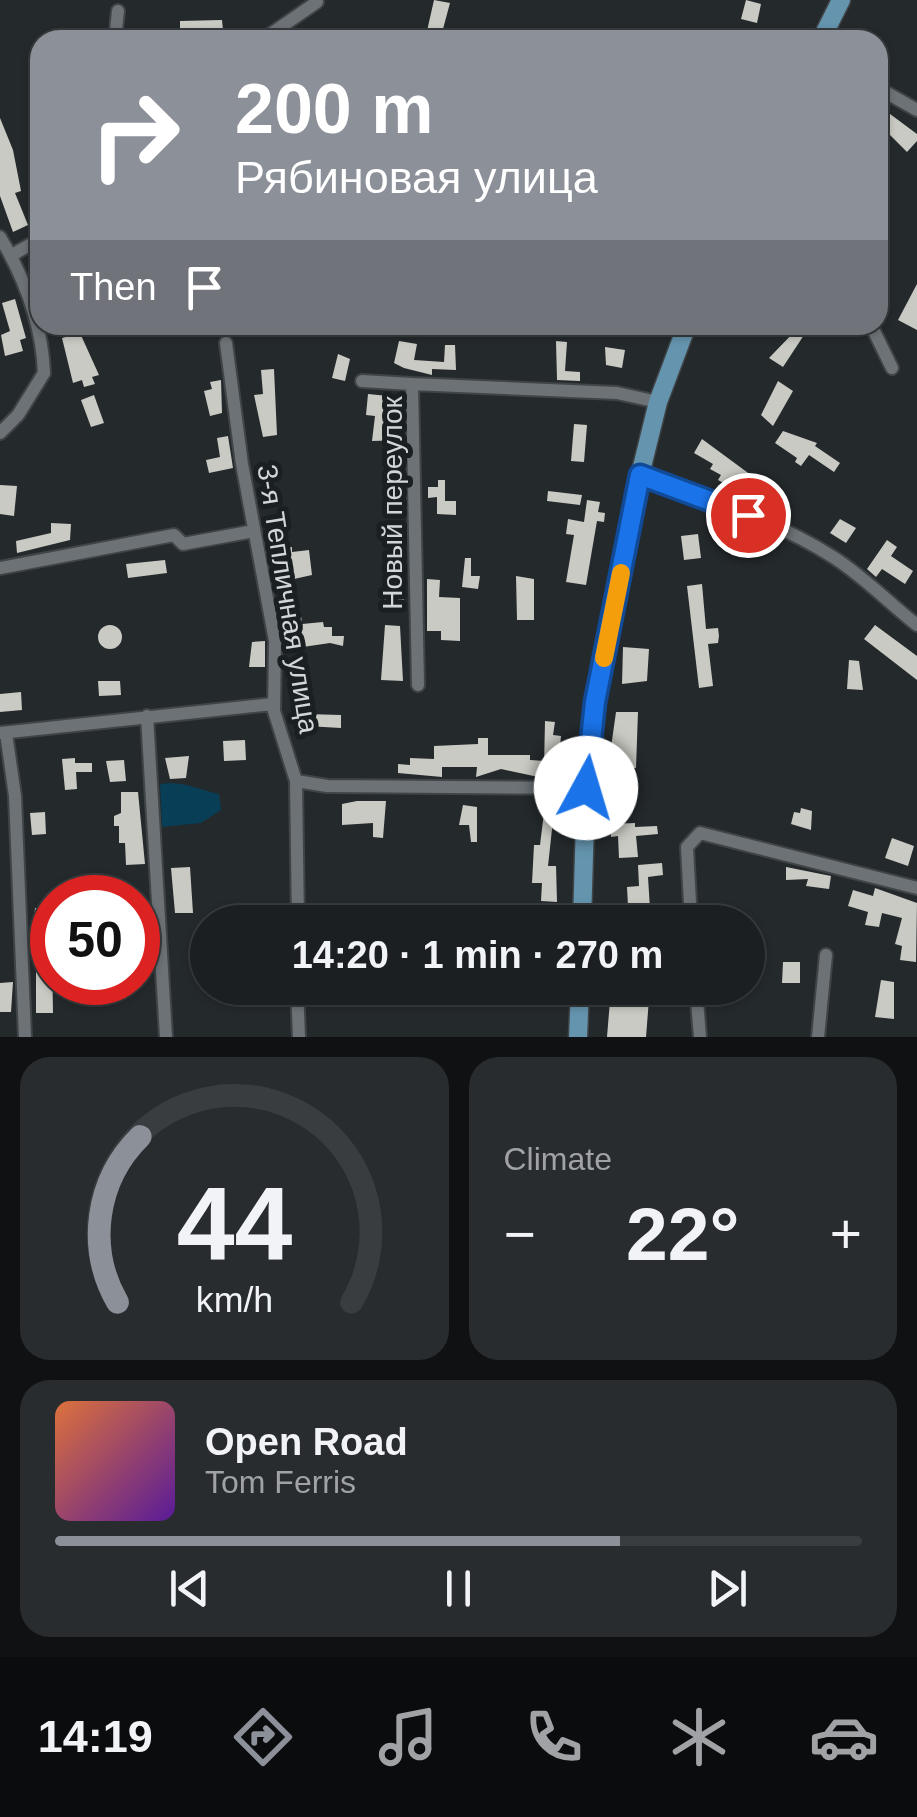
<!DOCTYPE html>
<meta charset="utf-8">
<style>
body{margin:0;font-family:Helvetica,sans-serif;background:#282c2e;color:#f1f3f6;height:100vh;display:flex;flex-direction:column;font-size:38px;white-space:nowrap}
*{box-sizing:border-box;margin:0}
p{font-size:32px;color:#a0a2a5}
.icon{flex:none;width:55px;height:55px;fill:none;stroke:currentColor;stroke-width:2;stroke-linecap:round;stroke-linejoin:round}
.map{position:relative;height:1037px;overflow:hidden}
.drawer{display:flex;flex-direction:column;gap:20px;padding:20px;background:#0f1112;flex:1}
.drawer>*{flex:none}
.banner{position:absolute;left:30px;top:30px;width:858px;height:305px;border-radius:30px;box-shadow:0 2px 8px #0004,0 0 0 2px #393d3f;background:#8c9099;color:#fff;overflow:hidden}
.speed{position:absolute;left:30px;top:875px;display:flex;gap:20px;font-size:50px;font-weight:700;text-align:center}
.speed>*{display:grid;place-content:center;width:130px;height:130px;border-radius:50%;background:#1b1f21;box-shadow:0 2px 8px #0004,0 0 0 2px #393d3f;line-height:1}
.speed .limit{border:15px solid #d22;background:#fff;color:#111}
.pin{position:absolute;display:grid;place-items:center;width:85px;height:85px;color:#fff;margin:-42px;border:5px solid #fff;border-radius:50%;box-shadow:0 2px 10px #0007}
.me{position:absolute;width:110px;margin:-55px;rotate:6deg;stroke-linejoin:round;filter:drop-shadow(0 0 8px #0008)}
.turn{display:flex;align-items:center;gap:35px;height:210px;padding:0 40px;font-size:45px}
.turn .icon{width:130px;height:130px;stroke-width:2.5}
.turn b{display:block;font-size:70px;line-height:85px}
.then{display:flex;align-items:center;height:95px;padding:0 40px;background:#0003;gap:20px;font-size:38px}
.big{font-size:75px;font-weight:800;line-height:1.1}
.drawer .widget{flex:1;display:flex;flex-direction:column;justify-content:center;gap:15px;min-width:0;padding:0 35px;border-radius:30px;background:#282c2e}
.drawer .dial{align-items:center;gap:0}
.dial svg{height:260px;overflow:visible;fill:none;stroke:#393d3f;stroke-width:7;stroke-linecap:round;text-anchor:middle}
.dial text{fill:#f1f3f6;stroke:none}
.song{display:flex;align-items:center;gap:30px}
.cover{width:120px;height:120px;border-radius:15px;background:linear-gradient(135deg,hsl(20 70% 55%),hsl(270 70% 35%))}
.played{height:10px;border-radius:5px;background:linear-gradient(90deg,#8c9099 70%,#393d3f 70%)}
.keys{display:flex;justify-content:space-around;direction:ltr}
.heat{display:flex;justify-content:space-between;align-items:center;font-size:55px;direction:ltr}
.drawer .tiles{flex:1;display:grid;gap:20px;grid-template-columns:1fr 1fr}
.widget:last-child{grid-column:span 2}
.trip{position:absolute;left:190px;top:905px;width:575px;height:100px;border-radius:50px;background:#1b1f21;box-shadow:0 2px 8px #0004,0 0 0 2px #393d3f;font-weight:800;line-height:100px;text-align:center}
.menu{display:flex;height:160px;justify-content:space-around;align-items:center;background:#0b0c0d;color:#a0a2a5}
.menu .icon{width:70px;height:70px}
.menu .current{color:#8c9099}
.menu b{font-size:45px;color:#f1f3f6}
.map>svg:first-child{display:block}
</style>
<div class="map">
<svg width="917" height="1037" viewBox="0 0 917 1037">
<rect width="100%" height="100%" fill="#24292c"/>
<path fill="#083e56" d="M170 783C190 784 201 790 219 794L221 810 201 823 162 827 160 784Z"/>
<path fill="#c9cac3" d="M434 0 450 3 440 40H418L420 29 427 31Z
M746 0 761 4 757 23 741 19Z
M222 20 223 30 180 37V21Z
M890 114 917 134V141L907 152 888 133 878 147V133Z
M0 118 13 150 21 191 15 193 28 225 13 232 0 196Z
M917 284V330L898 320Z
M15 299 26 338 20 340 23 351 5 356 1 335 10 331 2 303Z
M796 330 804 335 783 367 769 358Z
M80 333 99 375 92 377 95 384 84 387 82 380 73 383 62 338Z
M399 341 417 344 414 360 444 362 445 345H455L456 370 432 369V375L404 368 394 363Z
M556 341 567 342 565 371 580 372V381L557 380Z
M605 347 625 350 622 368 606 365Z
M338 354 350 359 345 381 332 378Z
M274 369 277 435 263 437 254 395 263 394 261 370Z
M221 380 222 413 210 416 204 391 212 389 210 382Z
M778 381 793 391 773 426 761 415Z
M368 394 388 396 386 423 403 425V440L372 441 375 416 366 415Z
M94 395 104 423 91 427 81 400Z
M574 424 587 425 584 462 571 461Z
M783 431 817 443 815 446 840 463 834 472 809 455 801 466 795 462 797 458 775 443Z
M228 436 233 468 209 473 206 460 220 457 217 438Z
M702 439 755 478 747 492 728 480 725 484 718 480 721 475 710 469 713 464 694 453Z
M389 460H402L401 485H383Z
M438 480H445V501H456V515L437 514V497L428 498V487H438Z
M0 485 17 486 14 516 0 514Z
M548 491 582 495 580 505 547 501Z
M587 500 600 502 598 512 605 513 604 522 597 521 586 585 566 582 574 535 566 534 568 519 584 522Z
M840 519 856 528 846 543 830 533Z
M51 523 71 524 70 540 17 553 16 541 51 533Z
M698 534 701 558 684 560 681 536Z
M887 540 897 547 891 556 913 571 905 584 882 569 876 577 867 569Z
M292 547V552L309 550 312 575 285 581 280 549Z
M465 558H471V576H480L478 589 462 587Z
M165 560 167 573 128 578 126 564Z
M386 560 398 561 397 588 406 589 401 610 384 609Z
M516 576 534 579V620H517Z
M427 579 440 580 439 597 460 598V641L441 640V631H427Z
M702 584 706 629 718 628 719 636 718 643 708 644 713 686 699 688 687 586Z
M301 616 302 624 323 622 324 627H332V636H344L343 646 330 643 289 649 287 618Z
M98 637a12 12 0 1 1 24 0a12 12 0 1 1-24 0Z
M385 625 400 626 403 681 381 680Z
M875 625 917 656V680L864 639Z
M265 641V667H249L252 642Z
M623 647 649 649 647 681 622 684Z
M849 660 859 661 863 690 847 689Z
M98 681H120L121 695 99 696Z
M21 692 22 710 0 712V694Z
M616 712H638L636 768 622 767V784L606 783Z
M306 714 341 715V728L306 726Z
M545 721 555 722 553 735 561 736 558 768 544 767Z
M478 738H488V755H530V760L545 761 543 778 501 769 476 777 477 767H442V777L398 773V764L410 765V758L434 759V746L478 744Z
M245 740 246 760 224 761 223 741Z
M189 756 186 778 170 779 165 758Z
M75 758V763H92V772H76L77 789 65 790 62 759Z
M124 760 126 781 110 782 106 761Z
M121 792H138L145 864 126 865 125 843H119V826H114V816L121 813Z
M357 801H386L383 838 373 837V823L342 825V804Z
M463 805 477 807V842H471L469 825H459Z
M801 808 812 811 811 830 791 824 794 812 800 813Z
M45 812 46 834 32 835 30 813Z
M544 813H550L553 820 548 866H556L557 902 541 901 542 883H532L534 845H540Z
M635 823V827L657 826 658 834 636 836 638 857 619 858 618 836 611 837 610 824Z
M892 838 914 846 908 866 885 858Z
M662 863 663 875 648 877 650 909 633 910 628 906 627 887 639 886 638 865Z
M190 867 193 913H175L171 868Z
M786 867 831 876 829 889 806 886 808 879 786 880Z
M875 888 917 903 916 962 900 960 902 946 895 944 902 918 882 913 879 927 865 925 868 912 848 906 853 890 873 896Z
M35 908H50L46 956H52L53 1013H36V947H31Z
M783 962H800V983H782Z
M881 980 894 982V1019L875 1017Z
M13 982 11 1012H0V983Z
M611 988H629L630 998 649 999 646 1037H607Z"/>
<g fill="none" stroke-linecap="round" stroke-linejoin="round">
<defs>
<path id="minor" d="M115 40 118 11
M262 40 317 2
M878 88 917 110
M0 237C24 277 42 325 44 373L18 415 0 433
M12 255 40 239
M871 325 892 368
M226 343 242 464 275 641 274 711 296 781 298 922
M362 381 412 384
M640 475C705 499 774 519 833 557 863 576 889 603 917 625
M0 568 174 535 183 544 254 531
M418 685 412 384 617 393 658 402
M147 716 166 1037
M0 733 273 704
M6 733 15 796 25 1037
M296 781 327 786 586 788
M691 922 687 847 700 833 917 888
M297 988 299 1037
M696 988 700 1037
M818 1037 826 955"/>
<path id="major" d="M821 40 841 0
M582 922 586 788 595 701 640 475 658 402 687 325
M578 1037 580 988"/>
</defs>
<use href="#minor" stroke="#404447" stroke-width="16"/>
<use href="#major" stroke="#404447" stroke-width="21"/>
<use href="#minor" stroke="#6c7276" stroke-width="12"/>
<use href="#major" stroke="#6494ae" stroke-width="18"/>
</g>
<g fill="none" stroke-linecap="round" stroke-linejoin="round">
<defs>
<path id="route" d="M586 788 595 702 640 475 748 515"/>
</defs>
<use href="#route" stroke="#114b97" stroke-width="25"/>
<use href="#route" stroke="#1a73e8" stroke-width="18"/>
<path stroke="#f59e0b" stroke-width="18" d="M604 658 621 573"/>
</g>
<g text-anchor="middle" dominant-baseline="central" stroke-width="10" stroke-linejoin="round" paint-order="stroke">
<g font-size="28" fill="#d3d6d8" stroke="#1a1f22">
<text transform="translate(392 503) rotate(-90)">Новый переулок</text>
<text transform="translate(288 599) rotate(81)">3-я Тепличная улица</text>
</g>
</g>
</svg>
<div class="speed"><div class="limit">50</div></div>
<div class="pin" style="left:748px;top:515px;background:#d93025"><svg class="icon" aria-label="arrive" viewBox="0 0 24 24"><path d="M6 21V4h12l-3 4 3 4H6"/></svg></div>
<svg class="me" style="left:586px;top:788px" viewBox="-20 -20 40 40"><circle r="19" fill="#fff"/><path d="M0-13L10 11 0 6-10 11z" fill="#1a73e8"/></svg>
<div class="trip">14:20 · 1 min · 270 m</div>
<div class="banner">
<div class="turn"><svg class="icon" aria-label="right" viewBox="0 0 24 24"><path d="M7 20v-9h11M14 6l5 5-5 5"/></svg><div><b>200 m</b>Рябиновая улица</div></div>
<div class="then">Then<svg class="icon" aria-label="arrive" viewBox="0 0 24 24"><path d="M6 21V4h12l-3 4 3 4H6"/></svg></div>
</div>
</div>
<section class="drawer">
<div class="tiles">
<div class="widget dial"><svg viewBox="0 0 100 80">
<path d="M14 69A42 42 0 1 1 86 69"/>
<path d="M14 69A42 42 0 0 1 21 18" stroke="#8c9099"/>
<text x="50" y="56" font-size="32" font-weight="700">44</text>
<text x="50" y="72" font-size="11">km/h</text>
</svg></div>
<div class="widget"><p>Climate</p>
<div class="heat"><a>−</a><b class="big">22°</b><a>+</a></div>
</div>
<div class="widget">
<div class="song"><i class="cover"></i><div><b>Open Road</b><p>Tom Ferris</p></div></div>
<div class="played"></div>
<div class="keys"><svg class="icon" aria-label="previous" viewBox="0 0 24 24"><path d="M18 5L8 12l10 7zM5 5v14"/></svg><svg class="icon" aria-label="pause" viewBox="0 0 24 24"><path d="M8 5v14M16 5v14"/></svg><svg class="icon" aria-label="next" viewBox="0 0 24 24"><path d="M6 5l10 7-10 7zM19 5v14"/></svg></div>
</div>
</div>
</section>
<nav class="menu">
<b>14:19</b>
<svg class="icon current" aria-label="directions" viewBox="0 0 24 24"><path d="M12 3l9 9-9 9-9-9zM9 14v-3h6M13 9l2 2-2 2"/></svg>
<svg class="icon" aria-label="music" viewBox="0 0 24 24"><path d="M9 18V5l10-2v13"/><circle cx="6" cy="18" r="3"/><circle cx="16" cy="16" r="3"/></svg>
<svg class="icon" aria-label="phone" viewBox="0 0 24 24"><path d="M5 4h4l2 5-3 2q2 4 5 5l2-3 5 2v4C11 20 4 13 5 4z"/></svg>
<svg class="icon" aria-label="climate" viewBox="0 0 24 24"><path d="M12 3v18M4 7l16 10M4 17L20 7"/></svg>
<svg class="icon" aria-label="car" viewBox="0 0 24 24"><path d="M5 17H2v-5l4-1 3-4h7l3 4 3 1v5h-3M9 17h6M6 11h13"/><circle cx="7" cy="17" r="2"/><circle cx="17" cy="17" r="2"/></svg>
</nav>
